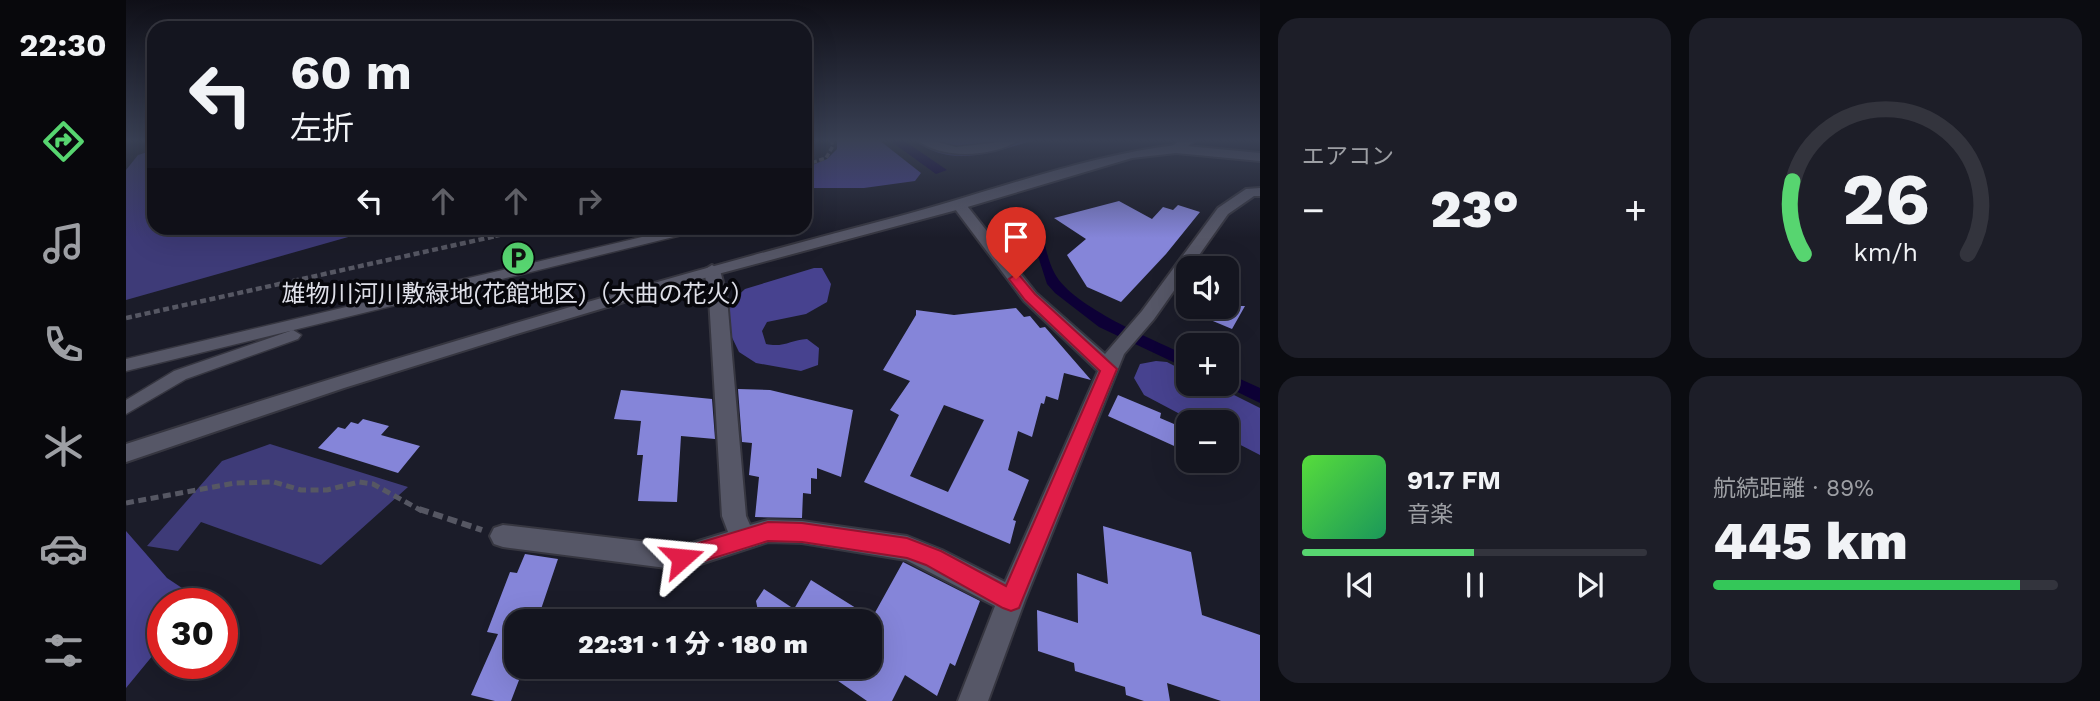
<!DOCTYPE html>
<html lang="ja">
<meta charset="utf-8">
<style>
body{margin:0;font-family:"Work Sans","Noto Sans JP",sans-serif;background:#1d1e28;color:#f1f3f6;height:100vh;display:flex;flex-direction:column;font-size:26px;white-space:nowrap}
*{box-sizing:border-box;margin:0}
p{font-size:23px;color:#9d9fa4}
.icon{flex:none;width:38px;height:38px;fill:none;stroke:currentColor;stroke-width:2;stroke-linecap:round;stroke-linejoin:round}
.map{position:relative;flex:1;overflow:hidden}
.drawer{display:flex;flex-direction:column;gap:18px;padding:18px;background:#0b0c11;width:840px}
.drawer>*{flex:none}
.top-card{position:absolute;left:21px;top:21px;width:665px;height:214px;border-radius:21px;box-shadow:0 7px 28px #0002,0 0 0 2px #33343d;background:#14151f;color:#f1f3f6;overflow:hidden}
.fabs{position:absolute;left:1050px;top:256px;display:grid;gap:14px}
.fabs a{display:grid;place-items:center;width:63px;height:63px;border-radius:14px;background:#14151f;box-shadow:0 7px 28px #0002,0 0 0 2px #33343d;font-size:35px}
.speed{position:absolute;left:21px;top:588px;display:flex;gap:14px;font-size:35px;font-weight:700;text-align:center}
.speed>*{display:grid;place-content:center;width:91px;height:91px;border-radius:50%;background:#14151f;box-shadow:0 7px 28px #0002,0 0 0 2px #33343d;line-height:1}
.speed .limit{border:10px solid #d22;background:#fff;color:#111}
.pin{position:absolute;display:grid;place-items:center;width:60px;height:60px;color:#fff;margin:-72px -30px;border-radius:50% 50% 50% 0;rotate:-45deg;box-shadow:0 0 7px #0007}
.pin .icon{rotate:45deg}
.me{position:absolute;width:77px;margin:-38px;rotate:72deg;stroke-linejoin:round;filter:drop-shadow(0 0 5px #0008)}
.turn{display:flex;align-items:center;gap:24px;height:147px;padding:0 28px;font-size:32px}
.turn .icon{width:91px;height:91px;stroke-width:2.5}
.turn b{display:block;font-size:49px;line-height:60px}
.lanes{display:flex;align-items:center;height:66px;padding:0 28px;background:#0003;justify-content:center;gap:35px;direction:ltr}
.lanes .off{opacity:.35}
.big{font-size:52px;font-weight:800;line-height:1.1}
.drawer .widget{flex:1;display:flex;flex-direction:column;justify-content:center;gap:10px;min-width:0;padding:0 24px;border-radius:21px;background:#1d1e28}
.drawer .dial{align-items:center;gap:0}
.dial svg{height:182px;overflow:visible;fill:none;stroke:#33343d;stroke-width:7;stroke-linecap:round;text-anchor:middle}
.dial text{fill:#f1f3f6;stroke:none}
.song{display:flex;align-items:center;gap:21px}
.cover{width:84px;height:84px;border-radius:10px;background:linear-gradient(135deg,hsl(110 70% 55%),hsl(150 70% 35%))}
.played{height:7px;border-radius:4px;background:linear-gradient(90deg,#57d570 50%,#33343d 50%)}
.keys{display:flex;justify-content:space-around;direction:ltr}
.heat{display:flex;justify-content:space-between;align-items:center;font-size:38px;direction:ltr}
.charge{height:10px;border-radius:5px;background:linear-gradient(90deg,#34c759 89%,#33343d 0)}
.drawer .tiles{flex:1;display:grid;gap:18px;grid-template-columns:repeat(2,1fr)}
.trip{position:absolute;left:378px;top:609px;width:378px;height:70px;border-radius:21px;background:#14151f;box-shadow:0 7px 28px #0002,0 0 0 2px #33343d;font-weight:800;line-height:70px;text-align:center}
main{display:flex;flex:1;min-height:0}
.dock{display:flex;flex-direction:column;width:126px;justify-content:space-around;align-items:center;background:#08080c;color:#9d9fa4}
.dock .icon{width:49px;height:49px}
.dock .on{color:#57d570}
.dock b{font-size:32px;color:#f1f3f6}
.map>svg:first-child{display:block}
</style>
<main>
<nav class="dock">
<b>22:30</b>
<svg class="icon on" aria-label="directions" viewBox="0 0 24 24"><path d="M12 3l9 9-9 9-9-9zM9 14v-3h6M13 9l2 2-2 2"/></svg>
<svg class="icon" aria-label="music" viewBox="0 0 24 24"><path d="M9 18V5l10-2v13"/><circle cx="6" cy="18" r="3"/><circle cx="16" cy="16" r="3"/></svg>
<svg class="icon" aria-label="phone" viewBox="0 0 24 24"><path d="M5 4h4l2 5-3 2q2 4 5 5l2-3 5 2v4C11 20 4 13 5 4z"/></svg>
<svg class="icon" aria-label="climate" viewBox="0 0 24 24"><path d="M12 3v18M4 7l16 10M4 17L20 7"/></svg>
<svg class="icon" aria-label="car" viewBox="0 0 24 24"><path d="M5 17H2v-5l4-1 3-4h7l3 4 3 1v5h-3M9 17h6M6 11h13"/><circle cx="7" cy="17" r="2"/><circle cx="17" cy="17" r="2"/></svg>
<svg class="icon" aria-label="filters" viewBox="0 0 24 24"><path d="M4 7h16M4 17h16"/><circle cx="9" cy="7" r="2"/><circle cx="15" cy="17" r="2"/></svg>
</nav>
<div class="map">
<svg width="1134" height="701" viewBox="0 0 1134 701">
<rect width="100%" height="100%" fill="#1b1c29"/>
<path fill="#3e3b78" d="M788 140H909C866 152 827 169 788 140Z
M28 150V228H254L0 300V170L12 155Z
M144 444 282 487 195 565 75 522 52 551 21 546 96 461Z"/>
<path fill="#47428f" d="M711 140H753L795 173 789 181 738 188H679V168L701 159 711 149Z
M688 268H696L705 284 701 302 680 314 641 322 636 331 640 344C657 348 665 340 681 339L693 348 692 365 675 371 630 363 613 352 600 325 606 301 619 289Z
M1030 361 1041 362 1062 373V383H1084L1134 408V455L1101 438V422H1069L1018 395 1008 378 1014 364Z
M0 531 41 578 68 596 65 604H37V643L0 688Z"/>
<path fill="#0d0036" d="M763 140H777L821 170 810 174Z
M898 213C925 236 915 248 929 274 947 307 1028 340 1062 356V369L973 327 929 293 921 284 912 256 902 237 881 217Z
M1101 373 1134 388V403L1093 383H1101Z"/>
<path fill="#8585d9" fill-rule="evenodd" d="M993 201 1026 219 1037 207 1047 210 1052 205 1074 212 1040 254 995 302 961 287 941 255 960 239 928 218Z
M1051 306H1119L1106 329Z
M890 308 898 317 904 316 914 328 919 327 965 380 938 373 932 400 920 396 918 404 915 403 906 437 892 431 882 470 903 480 887 520 890 521 884 544 738 482 773 415 764 410 784 381 757 370 790 315V310L828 315ZM818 405 858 420 822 492 784 476Z
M612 389 644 390 727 410 715 477 691 468V479L685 478V494L677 493 676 518 629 517 633 477 623 475 626 443 616 442Z
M495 390 586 399 589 439 555 436 551 502 512 501 517 455H511L515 421 488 419Z
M992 395 1035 413 1034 418 1062 430 1057 450 982 416Z
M237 419 263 426 255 435 294 446 272 473 192 448 212 427 219 429 225 422 232 424Z
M977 526 1065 552 1076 615 1134 635V701H1095L1041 683 1044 701H1018L1000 695 999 687 949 671 948 663 912 651 911 610 952 623 951 573 982 584Z
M399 554 432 559 411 621H390V667H398L385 701H369L345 695 372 634 361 632 384 572 391 573Z
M777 562 854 601 829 666 824 663 811 696 779 675 766 701H741L692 667H744V621H634L630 601 638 589 668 609 685 580 746 618Z"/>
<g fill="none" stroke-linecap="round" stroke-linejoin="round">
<defs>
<path id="service" d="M791 140H804L830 147 893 140C867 157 816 160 791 140Z
M554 228H574L568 232 0 371V359Z
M167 330 175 335 172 339 60 379 0 414V400L48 371Z"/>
<path id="minor" d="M1055 140H1070L1054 152H1046V146Z
M1134 188V196H1128L1102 214 1028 319 998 354 899 600 862 701H832L869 606 780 560 676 543 642 542 556 570 377 547 368 544 364 536 368 528 377 525 556 546 602 532 596 516 583 298 578 270 586 265 594 270 601 298 620 516 624 525 642 520 676 521 781 536 816 550 879 582 972 371 898 301 826 205 828 202H838L910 293 979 354 1016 311 1092 208 1120 189Z"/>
<path id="tertiary" d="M1050 145 1134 153V161L1050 153 1006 158 838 208 592 274 394 333 218 388 0 462V444C253 362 506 286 763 219 856 195 956 156 1050 145Z"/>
</defs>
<use href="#service" stroke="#363640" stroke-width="3"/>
<use href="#minor" stroke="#363640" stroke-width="4"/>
<use href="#tertiary" stroke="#363640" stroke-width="4"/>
<path stroke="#565763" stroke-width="3.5" stroke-dasharray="5 2.5" stroke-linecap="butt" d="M679 165 700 158 707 146 705 140
M362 238 406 228"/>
<path stroke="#565763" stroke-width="4.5" stroke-dasharray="6 3.5" stroke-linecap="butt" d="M0 318 370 236"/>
<path stroke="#565763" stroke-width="5" stroke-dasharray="8 4.5" stroke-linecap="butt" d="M0 503 109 483 148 482 175 490H201L233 482 247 484 296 511"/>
<path stroke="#565763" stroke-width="6" stroke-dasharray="10 5" stroke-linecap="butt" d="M293 509 356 530"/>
<use href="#service" fill="#565767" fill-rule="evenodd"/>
<use href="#minor" fill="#565767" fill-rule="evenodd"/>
<use href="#tertiary" fill="#565767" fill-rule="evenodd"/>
</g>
<linearGradient id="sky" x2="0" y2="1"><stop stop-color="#0f0f17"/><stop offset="0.59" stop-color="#394054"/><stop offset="1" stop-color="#394054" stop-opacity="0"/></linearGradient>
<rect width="1134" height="238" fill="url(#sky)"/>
<path fill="#e11d48" stroke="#92132f" stroke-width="2" d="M890 274 894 276 909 294 991 369 893 608 885 611 877 608 800 565 781 558 676 542 642 541 556 568 548 565 545 558 548 551 556 548 642 522 676 523 781 538 815 551 880 586 974 371 899 300 883 279Z"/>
<defs>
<symbol id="parking-disc" viewBox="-11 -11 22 22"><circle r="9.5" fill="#57d570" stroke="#07070c"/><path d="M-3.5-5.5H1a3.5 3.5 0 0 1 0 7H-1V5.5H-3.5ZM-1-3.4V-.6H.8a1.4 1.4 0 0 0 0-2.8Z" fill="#111"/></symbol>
</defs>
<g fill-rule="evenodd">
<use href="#parking-disc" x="373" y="239" width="38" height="38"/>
</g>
<g text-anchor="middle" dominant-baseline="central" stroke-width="7" stroke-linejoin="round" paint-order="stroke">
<g font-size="24" fill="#dedfe8" stroke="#07070c">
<text x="392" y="294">雄物川河川敷緑地(花館地区)（大曲の花火）</text>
</g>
</g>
</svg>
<div class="fabs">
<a><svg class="icon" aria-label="sound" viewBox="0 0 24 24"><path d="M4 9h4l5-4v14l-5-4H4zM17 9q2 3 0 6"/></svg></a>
<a>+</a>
<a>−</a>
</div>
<div class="speed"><div class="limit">30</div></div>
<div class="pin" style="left:890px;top:279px;background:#d93025"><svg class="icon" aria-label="arrive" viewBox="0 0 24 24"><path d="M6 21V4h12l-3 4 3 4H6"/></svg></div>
<svg class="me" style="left:556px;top:558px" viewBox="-20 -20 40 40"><path d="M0-17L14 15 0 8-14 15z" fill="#e11d48" stroke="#fff" stroke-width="4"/></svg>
<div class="trip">22:31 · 1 分 · 180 m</div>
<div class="top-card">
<div class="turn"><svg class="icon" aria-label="left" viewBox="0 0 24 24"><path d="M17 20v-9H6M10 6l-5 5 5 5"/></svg><div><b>60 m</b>左折</div></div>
<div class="lanes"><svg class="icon" aria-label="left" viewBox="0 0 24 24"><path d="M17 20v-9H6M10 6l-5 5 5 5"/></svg><svg class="icon off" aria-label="ahead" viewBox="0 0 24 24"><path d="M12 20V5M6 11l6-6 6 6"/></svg><svg class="icon off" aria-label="ahead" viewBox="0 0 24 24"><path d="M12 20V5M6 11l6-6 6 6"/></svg><svg class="icon off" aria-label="right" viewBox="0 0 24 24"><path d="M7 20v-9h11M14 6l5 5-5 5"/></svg></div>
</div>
</div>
<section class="drawer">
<div class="tiles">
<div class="widget"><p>エアコン</p>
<div class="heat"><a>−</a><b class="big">23°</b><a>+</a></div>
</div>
<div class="widget dial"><svg viewBox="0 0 100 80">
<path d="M14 69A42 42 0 1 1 86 69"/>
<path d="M14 69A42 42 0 0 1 9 37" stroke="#57d570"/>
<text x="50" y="56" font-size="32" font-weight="700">26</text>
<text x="50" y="72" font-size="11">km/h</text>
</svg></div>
<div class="widget">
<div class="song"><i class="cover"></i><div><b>91.7 FM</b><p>音楽</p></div></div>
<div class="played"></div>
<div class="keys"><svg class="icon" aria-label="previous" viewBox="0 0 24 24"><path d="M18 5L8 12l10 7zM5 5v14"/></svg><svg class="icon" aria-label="pause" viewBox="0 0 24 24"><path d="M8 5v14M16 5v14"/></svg><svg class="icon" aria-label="next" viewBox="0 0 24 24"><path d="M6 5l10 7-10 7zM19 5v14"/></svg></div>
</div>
<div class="widget"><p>航続距離 · 89%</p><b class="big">445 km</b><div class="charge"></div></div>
</div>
</section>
</main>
